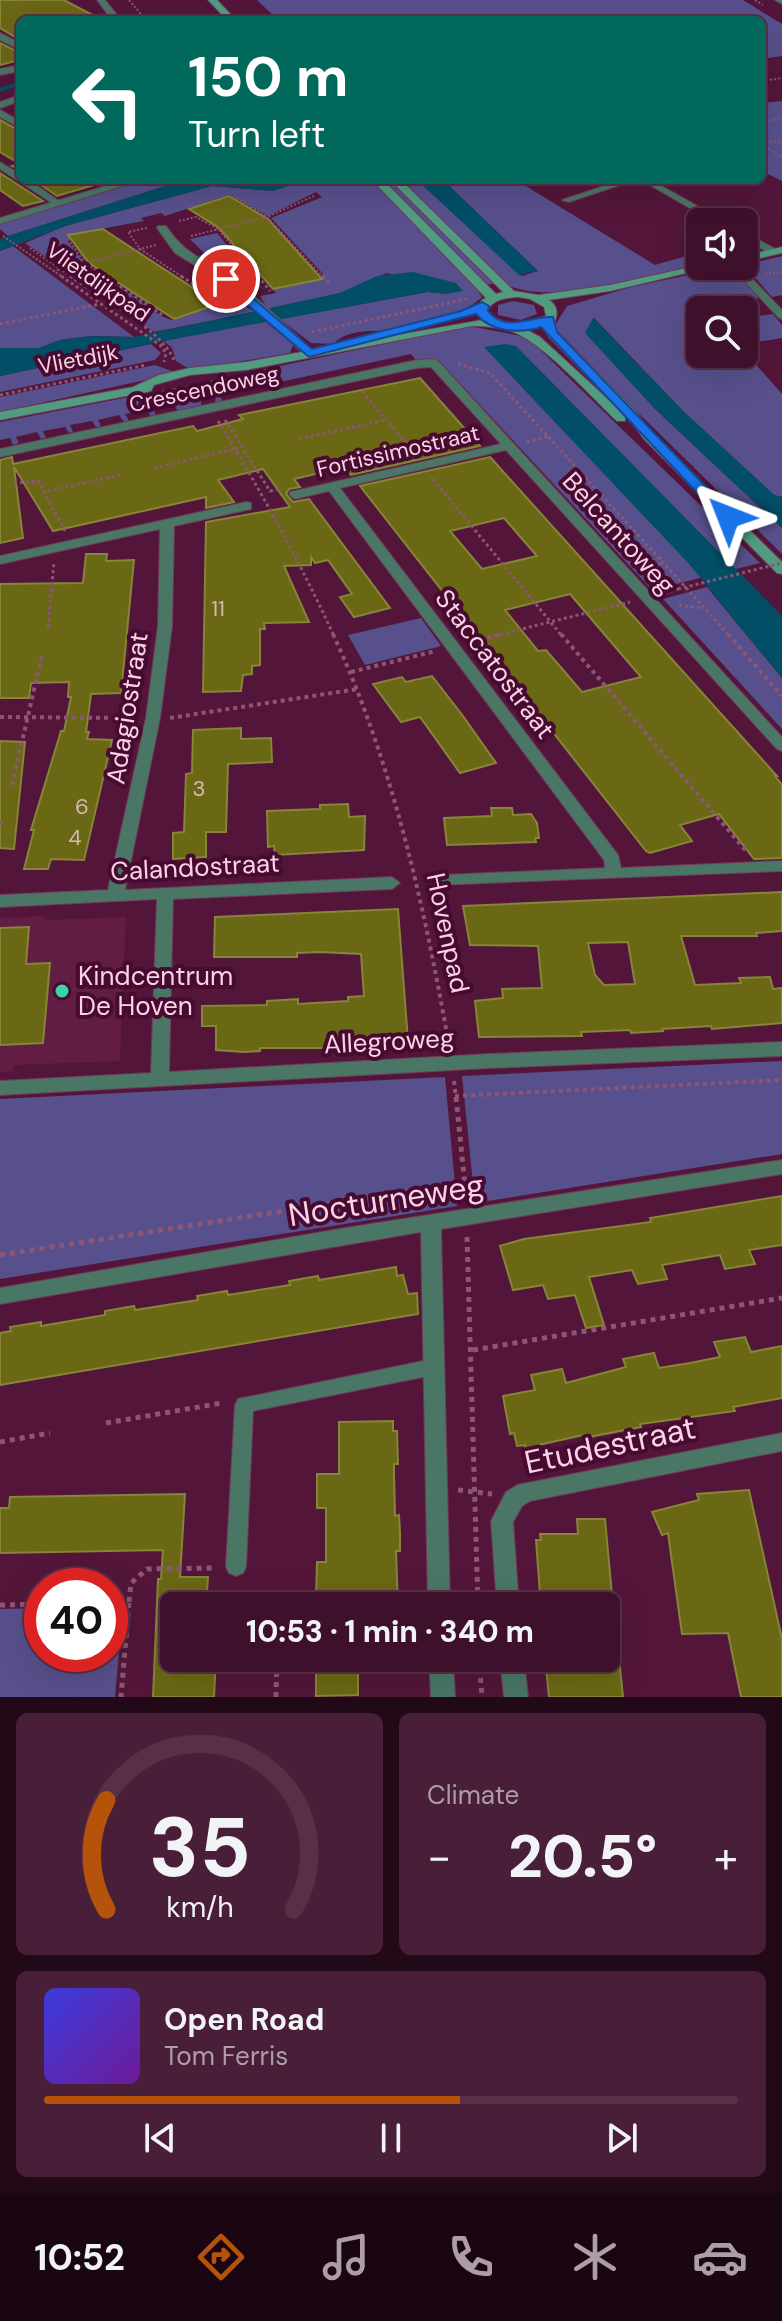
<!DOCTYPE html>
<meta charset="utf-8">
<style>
body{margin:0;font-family:"DM Sans",sans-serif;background:#491e38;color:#f1f3f6;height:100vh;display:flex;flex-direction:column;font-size:30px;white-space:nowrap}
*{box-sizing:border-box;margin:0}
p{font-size:26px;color:#ad9da9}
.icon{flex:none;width:44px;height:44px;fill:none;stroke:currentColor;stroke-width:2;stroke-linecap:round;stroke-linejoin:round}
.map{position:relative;height:1697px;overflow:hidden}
.drawer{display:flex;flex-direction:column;gap:16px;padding:16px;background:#220918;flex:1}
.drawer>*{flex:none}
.guide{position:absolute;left:16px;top:16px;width:750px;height:168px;border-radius:12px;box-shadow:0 8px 32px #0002,0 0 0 2px #573048;background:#00695c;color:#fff;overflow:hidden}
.fabs{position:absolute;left:686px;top:208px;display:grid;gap:16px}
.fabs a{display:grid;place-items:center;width:72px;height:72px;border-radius:12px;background:#3e102c;box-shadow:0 8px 32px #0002,0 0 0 2px #573048;font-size:40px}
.speed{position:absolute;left:24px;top:1568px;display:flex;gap:16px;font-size:40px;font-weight:700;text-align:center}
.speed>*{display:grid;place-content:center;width:104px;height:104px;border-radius:50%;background:#3e102c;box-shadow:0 8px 32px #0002,0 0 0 2px #573048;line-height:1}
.speed .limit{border:12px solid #d22;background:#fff;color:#111}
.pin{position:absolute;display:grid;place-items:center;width:68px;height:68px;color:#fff;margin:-34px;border:4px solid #fff;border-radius:50%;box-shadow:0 2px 8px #0007}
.me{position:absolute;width:88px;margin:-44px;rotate:315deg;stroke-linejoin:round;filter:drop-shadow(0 0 6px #0008)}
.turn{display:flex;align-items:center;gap:28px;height:168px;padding:0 40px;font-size:36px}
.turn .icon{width:104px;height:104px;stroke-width:2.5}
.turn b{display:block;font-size:56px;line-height:68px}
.big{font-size:60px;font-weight:800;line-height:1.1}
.drawer .tile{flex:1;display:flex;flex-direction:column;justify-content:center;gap:12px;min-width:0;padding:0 28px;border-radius:12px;background:#491e38}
.drawer .dial{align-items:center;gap:0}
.dial svg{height:208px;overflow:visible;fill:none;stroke:#573048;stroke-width:7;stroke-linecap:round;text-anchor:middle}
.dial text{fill:#f1f3f6;stroke:none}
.song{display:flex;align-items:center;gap:24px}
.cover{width:96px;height:96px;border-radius:12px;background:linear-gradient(135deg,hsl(240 70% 55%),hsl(280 70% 35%))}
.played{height:8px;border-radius:4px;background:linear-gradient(90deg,#b45309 60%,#573048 60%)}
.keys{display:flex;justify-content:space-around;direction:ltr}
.heat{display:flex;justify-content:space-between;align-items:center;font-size:44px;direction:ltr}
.drawer .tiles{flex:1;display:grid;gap:16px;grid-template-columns:1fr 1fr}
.tile:last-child{grid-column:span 2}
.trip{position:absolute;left:160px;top:1592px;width:460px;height:80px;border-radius:12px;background:#3e102c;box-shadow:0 8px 32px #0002,0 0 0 2px #573048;font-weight:800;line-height:80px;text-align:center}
.tab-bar{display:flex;height:128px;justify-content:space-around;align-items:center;background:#190612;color:#ad9da9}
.tab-bar .icon{width:56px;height:56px}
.tab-bar .active{color:#b45309}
.tab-bar b{font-size:36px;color:#f1f3f6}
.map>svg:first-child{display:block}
</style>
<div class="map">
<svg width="782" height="1697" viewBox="0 0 782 1697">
<rect width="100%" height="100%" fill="#53163a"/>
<path fill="#611d44" d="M44 916 45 920 126 917 120 1061 15 1065 13 1071 0 1072V918Z"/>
<path fill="#58508c" d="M257 0H743L782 24V56L762 59V20H278Z
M782 101V181L762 171V103Z
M143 180H184L8 236 0 229V224Z
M305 180H372L467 274 482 297C465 314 418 327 394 330 373 332 349 328 333 344L311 343 280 319 428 292 447 294 387 273 340 293 268 309 260 296 276 293 273 289 322 279 320 276 323 274 271 218 322 197 316 192 268 216 229 195 165 216 161 213 141 218 144 221 68 235 70 238 67 240 83 262 59 266 25 243 65 226 212 186 273 191Z
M380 180H389L495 283 486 285Z
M399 180H417L522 276 538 271 443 180H516L655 265 700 252V265C650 275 551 307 505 284Z
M217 233 264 290 246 276 211 258 200 260 195 257 205 254 190 239Z
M13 246 134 337 91 336 60 340 39 348H0V251Z
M782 256V295L772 297 744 265Z
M86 265 163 317 172 320 218 304 223 308 238 302 255 312 154 332 65 271Z
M722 268 734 270 759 298 746 301 759 316 773 314 782 325V338L744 344V310H700V354H744V351L782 394V497L774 495 683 411 594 318 586 333 655 409 782 528V554L556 332 554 327 567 306 631 287Z
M513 301 534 305 537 314 521 320 498 315V305Z
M265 321 293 345 290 353 191 370 176 361 172 348 164 341Z
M469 326 527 337 760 563 652 590 441 363 431 359 416 360 411 354 219 395 223 401 215 403 216 391 200 383Z
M151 344 161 353 155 360 0 392V376Z
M155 365 177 373 0 412V397Z
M186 386 201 396V406L178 411 173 404 152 408 156 415 151 416 146 410 125 414 129 421 124 422 119 415 98 420 101 426 96 427 92 421 70 425 73 432 69 433 65 427 43 431 46 438 41 439 37 432 16 437 19 443 13 445 10 438 0 440V422Z
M707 587 782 678V729L663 599Z
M421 618 441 646 365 665 348 635Z
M782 1061V1154L475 1203 462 1076Z
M445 1077 457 1206 0 1279V1099Z
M110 1607H123L115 1697H0V1609L42 1608V1654H110Z"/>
<path fill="#034e67" d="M184 180H249L253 185 305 180 273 191 212 186 65 226 0 251V239L8 236Z
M417 180H443L538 271 519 275Z
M413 272 456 283 463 291 447 294 427 292 164 341 0 376V348H39L60 340 91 336 134 337 340 293 377 276Z
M593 318 683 411 774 495 782 497V528L655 409 585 333Z
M505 344 516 346 782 616V678L690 565 484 347Z"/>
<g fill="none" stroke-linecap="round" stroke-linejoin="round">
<path stroke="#034e67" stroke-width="4" d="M0 90 20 83"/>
</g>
<path fill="#6a6815" stroke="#868538" stroke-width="2" fill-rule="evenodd" d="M0 0H64L102 20H20V40L0 28Z
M0 43 20 53V60L0 65Z
M0 120 20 131V170L12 166 20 164 0 152Z
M0 173 43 201 23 206 0 190Z
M34 180H93L94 185 57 196Z
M229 196 268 219 322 279 273 289 219 228 189 209Z
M103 229 150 260 218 304 174 319 108 276 88 262 68 235Z
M420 378 480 446 351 475 345 467 294 479 300 487 289 489 286 494 293 502 309 499 390 608 354 617 340 597 352 594 328 560 315 563 311 557V565L284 566 309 622 264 623 265 629H260V665L252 666V674L243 675 241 691 203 692 206 522 290 507 263 469 218 480 234 502 206 508V497L53 531 14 467 23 538 0 543V460L12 457 13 464 193 426 197 431 243 419 239 415Z
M490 457 777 776H775L782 785V858L754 859 719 814 680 825 692 841 650 853 646 851 360 486ZM504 518 537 556 482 569 450 531ZM570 594 617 649 641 677 582 692 546 650 538 651 505 610Z
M86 554H107L106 561 134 560 121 693 91 694 86 732H89L87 739 112 740 84 860 51 859 48 869H24L34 830H31L61 731H64L71 697H68L69 682 31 683 29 698H0V584L83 583Z
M432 676 463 716 496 763 460 773 420 717 401 722 373 684 402 677 406 682Z
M241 728V739L271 738 272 762 228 764 226 832H206V857L173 859V833L184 832 186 774 192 773 193 730Z
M0 741 25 742 14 849 0 848Z
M348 804 349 817 365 816 364 850 275 855 274 846 268 847 267 811 320 809V805Z
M491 808H512L513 815 531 814 537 823 539 838H535L536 842 447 845 444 818 492 816Z
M782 892V931L756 933 757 936H681L695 985 741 983 739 978 770 977 773 989 782 988V1023L712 1029 711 1026 662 1029 663 1031 631 1033 630 1030 581 1032 582 1036 479 1037 475 1001 503 998 502 989 542 988 538 946 470 945 463 906ZM628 942 635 984 604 985 595 975 588 943Z
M398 909 408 1041 342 1044V1047L331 1048H260V1051L244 1052 216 1050V1026H202V1006L267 1005V1001L298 999V1004L348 1001V997L364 996 361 954 320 952 297 953V957H214L215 917Z
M29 927 26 964 50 963 43 1043 0 1045V928Z
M782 1196V1245L749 1250 755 1264 725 1269 720 1255 662 1265 667 1279 638 1284 632 1270 589 1277 604 1325 586 1328 575 1295 548 1299 543 1285 513 1290 500 1246 524 1239 651 1222 650 1218Z
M396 1267 397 1276 403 1275 408 1294 417 1293 418 1314 0 1385V1333L11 1331 10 1327 41 1322V1326L105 1315V1311L134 1306 135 1310 198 1300 197 1296 227 1291 228 1295 290 1285 289 1281 318 1276 319 1280Z
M745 1337 751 1352 782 1346V1398L733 1407 735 1411 640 1424 641 1427 589 1437 588 1434 525 1448V1445L517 1446 514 1433 510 1434 503 1396 535 1390 531 1375 562 1369 566 1383 626 1367 623 1359 654 1353 659 1368 690 1363 720 1357 714 1342Z
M393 1421V1431H397L398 1464H394V1474L395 1516 399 1515 400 1533V1551H396L398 1606H340L339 1598 316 1599 317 1562H326V1508H317V1474H339V1422Z
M749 1490 782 1639V1697H741L728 1633 682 1634 668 1533 662 1535 652 1512 699 1500 697 1494Z
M185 1494 180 1577H208L206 1606H174V1658H216L214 1697H153L158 1579H161L163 1550 0 1553V1508H9L10 1497Z
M577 1519H605L613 1606H584V1601H544V1594H540L536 1540H541L540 1534H578Z
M316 1658H358V1695L316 1696Z
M545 1658H619L623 1697H549Z"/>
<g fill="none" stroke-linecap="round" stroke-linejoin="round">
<defs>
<path id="lane" d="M775 0H782V4Z
M0 162 20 174V180H29L62 203 55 205 0 169Z
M622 180H635L569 202 562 200Z
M641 180H651L726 222H714Z
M744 232 777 250 779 252 771 254 744 239Z
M730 266H740L782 310V319L779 318Z
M433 1359 439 1361 442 1367 439 1373 433 1375 253 1411 246 1567 243 1573 236 1576 229 1573 226 1567 235 1405 238 1399Z"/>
<path id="street" d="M97 0H105L121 20H112Z
M0 33 20 43V50L0 40Z
M20 65V71L0 75V69Z
M20 95V101L0 108V102Z
M0 110 20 121V128L0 117Z
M125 180H141L0 224V218Z
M158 226H166C188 259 210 260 238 283 265 304 289 328 313 351V355H305L230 287 175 253 157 228Z
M434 359 438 361 782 737V751L777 749 506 450 340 488 618 855 621 868 782 861V871L437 885 435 881 437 877 443 875 605 868 604 860 329 491 295 499 289 495 290 492 501 444 431 367 417 368 0 457V449L417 360Z
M246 502 251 503V509L174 526 172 626 160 718 125 890 392 877 400 883 392 889 173 899 169 1072 489 1054 782 1042V1056L489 1068 0 1095V1081L151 1073 157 899 0 907V895L108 890 146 718 158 626 160 529 0 564V556Z
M782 1160V1174L441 1229 450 1606H428L421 1232 0 1304V1288L345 1228Z
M782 1433V1451L530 1501 522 1506 513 1522 519 1606H497L491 1521 506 1492 517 1485Z
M429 1658H453L455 1697H431Z
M500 1658H524L528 1697H504Z"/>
<path id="secondary" d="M208 0H217L236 20H227Z
M372 180H383L496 294 503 292 390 180H401L514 291 538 295 610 285 700 265 717 266 610 291 549 300C560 307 557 317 553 327L637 413 652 433 782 562V574L777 573 644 439 629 419 549 337 542 326 527 330 540 337 625 415V421H617C591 397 541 340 510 331 497 327 485 326 472 326L246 370 190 375 154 385 151 391 147 392 0 420V412L133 387 159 375 190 368 246 362 482 320 475 311 482 300 486 298ZM518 297 530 299 544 307 546 316C525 325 504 329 487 311 493 299 506 298 518 297Z
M782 247V253L744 262V256Z"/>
</defs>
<use href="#lane" stroke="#713859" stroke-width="2"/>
<use href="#street" stroke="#713859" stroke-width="2"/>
<use href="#secondary" stroke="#713859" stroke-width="2"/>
<path stroke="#8c5674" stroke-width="2" stroke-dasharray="2 2" stroke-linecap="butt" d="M129 0 146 20
M755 0 763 5
M762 81 782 78
M762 122 782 118
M762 141 782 142
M762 144 782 158
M237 198 267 217 324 278
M179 221 196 217 218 229 259 278
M147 228 128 232 140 249 184 278
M3 236 64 278
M191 236 267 217 314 196
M68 239 85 263 108 278
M30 248 73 278
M53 271 156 245
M765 274 782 272"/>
<path stroke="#8c5674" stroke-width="3" stroke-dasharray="3 3" stroke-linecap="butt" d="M61 276 160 345 166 353 164 362
M70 276C98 296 161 329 174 360
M105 276 164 316
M181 276 222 303
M258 276 270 291
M323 276 330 284
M0 324 100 304
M312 332 467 299
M458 364 490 373 730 636
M362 391 413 451
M0 395 146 365
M225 420 270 491 280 489
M218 421C261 491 300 562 334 636
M299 439 386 420
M527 442 550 436
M154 468 237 449
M433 479 562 636
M14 483 38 481 44 492
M65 531 44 492 123 474
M653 581 657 579 660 557
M665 593 678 589
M679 605 702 608
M48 627 54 562
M494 636 630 602"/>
<path stroke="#8c5674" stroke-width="4" stroke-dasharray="4 4" stroke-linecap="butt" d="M333 634C393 764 424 905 449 1045
M561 634 747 852
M728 634 782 696
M472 642 502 634
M351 672 436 651
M0 717 133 718
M170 718 358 689
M12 785 42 655
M0 825 2 818
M454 1081 456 1099
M455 1096 782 1080"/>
<path stroke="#8c5674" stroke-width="5" stroke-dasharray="5 5" stroke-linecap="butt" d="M456 1097 466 1196
M467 1237 478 1606
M0 1255 465 1183
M473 1350 782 1298
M106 1423 222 1403
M0 1442 50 1433
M458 1490 492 1494
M110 1602H129L121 1697
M129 1602 131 1583 147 1569 213 1568
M0 1605 42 1604
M479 1658 482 1697
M276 1697 277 1658"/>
<use href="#lane" fill="#497665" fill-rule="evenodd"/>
<use href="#street" fill="#497665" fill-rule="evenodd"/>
<use href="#secondary" fill="#519c81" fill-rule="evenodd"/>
<path stroke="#8c5674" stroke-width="3" stroke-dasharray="3 3" stroke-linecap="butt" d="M678 589 782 563"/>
</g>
<path fill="#1a73e8" stroke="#114b97" stroke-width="2" d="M226 275 312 349 461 311 482 302 489 306 488 311C506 334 531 315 553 317L557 332 735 517 733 520H723L541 327C520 334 491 332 476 314L309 357 221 282V276Z"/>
<circle fill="#37d4a6" stroke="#470a30" stroke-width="3" cx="62" cy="991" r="8"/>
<g text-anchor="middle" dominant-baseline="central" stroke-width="8" stroke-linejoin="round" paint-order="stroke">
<g font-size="22" fill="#f9d2e4" stroke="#470a30">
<text transform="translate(98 282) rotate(35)">Vlietdijkpad</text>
<text transform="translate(78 359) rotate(-11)">Vlietdijk</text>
<text transform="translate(204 389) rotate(-12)">Crescendoweg</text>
<text transform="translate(398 451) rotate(-13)">Fortissimostraat</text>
</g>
<g font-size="22" fill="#d5b8b0">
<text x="218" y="608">11</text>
<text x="199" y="788">3</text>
<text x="82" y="806">6</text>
<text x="75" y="837">4</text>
</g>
<g font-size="26" fill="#f9d2e4" stroke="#470a30">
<text transform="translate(619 533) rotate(48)">Belcantoweg</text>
<text transform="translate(495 664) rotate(53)">Staccatostraat</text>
<text transform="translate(127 708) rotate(-81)">Adagiostraat</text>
<text transform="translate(195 867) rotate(-3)">Calandostraat</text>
<text transform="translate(448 933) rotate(78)">Hovenpad</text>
<text transform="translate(389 1041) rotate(-3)">Allegroweg</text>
</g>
<g font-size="26" fill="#f9d2e4" stroke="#470a30" text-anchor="start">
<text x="78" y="976">Kindcentrum<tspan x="78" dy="30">De Hoven</tspan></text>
</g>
<g font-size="32" fill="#f9d2e4" stroke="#470a30">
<text transform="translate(386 1200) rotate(-9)">Nocturneweg</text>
<text transform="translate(610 1445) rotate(-12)">Etudestraat</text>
</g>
</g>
</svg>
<div class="fabs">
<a><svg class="icon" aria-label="sound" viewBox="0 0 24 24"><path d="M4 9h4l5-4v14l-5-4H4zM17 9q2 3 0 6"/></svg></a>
<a><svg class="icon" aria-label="search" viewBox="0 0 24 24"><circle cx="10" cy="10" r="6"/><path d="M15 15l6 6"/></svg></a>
</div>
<div class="speed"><div class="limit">40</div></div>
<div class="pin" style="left:226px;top:279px;background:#d93025"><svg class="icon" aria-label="arrive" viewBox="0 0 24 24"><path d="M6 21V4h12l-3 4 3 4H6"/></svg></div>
<svg class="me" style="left:728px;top:517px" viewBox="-20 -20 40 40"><path d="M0-17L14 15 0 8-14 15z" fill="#1a73e8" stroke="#fff" stroke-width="4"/></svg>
<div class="trip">10:53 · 1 min · 340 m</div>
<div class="guide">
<div class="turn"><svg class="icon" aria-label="left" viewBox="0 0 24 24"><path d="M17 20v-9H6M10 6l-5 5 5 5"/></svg><div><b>150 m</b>Turn left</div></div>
</div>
</div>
<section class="drawer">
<div class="tiles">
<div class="tile dial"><svg viewBox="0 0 100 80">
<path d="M14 69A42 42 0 1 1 86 69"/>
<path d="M14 69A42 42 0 0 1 14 27" stroke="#b45309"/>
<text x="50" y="56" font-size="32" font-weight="700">35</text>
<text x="50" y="72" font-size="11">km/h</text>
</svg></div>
<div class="tile"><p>Climate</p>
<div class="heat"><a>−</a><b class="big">20.5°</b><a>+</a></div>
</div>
<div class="tile">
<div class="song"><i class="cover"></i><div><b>Open Road</b><p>Tom Ferris</p></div></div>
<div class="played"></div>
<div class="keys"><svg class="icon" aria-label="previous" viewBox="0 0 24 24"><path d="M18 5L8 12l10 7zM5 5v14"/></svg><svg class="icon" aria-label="pause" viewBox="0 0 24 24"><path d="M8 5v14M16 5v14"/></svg><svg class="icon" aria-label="next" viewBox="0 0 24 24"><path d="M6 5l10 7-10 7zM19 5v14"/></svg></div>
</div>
</div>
</section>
<nav class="tab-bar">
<b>10:52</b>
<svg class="icon active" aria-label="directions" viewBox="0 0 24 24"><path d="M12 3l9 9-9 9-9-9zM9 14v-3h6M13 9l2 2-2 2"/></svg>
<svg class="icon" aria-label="music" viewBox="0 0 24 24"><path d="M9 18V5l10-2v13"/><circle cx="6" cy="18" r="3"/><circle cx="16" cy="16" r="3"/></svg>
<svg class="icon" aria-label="phone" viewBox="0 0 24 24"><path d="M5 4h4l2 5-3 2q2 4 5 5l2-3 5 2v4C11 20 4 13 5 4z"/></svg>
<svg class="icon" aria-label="climate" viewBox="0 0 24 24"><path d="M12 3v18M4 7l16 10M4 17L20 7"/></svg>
<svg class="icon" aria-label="car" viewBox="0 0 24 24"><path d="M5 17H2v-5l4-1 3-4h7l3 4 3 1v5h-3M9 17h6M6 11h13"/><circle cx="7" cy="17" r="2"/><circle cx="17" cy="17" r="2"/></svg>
</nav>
